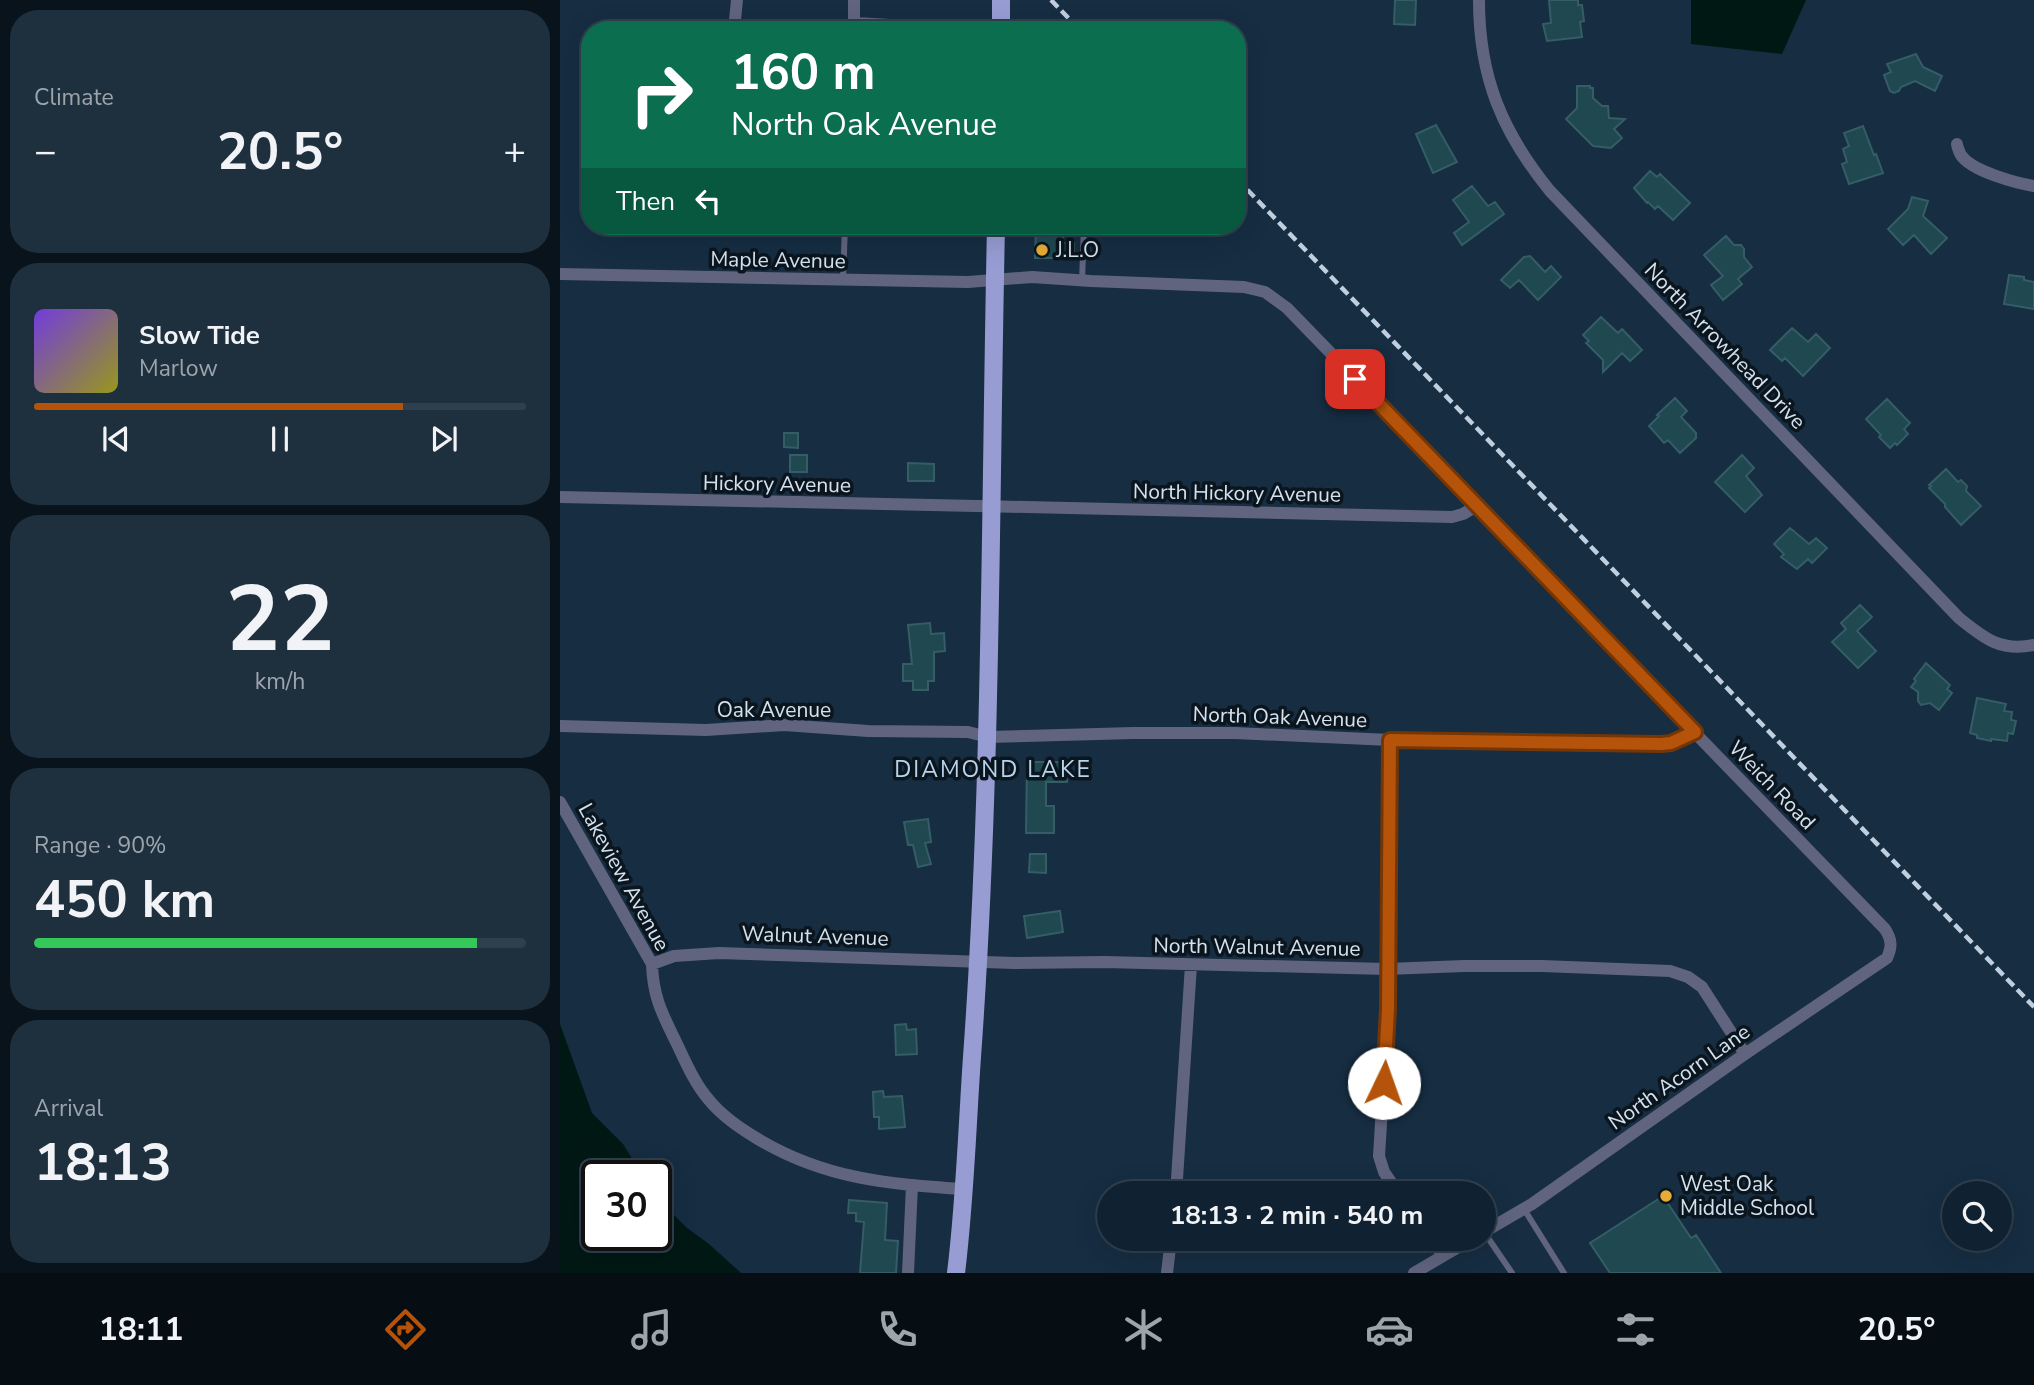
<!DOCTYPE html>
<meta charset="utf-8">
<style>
body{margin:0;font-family:"Nunito Sans",sans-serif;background:#1e2f3e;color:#f1f3f6;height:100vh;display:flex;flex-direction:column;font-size:26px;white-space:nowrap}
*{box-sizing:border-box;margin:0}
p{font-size:23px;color:#9ca4ac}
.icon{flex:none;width:38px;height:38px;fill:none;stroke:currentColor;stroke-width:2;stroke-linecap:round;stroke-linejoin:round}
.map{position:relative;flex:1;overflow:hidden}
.drawer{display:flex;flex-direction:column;gap:10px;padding:10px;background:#09131c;width:560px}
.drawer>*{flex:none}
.banner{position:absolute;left:21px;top:21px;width:665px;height:214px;border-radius:28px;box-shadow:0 7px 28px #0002,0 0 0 2px #303f4d;background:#0b6e4f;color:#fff;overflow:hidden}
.controls{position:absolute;left:1382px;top:1181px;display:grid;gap:14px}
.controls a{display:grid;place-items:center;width:70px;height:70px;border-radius:50%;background:#102232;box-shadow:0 7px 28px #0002,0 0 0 2px #303f4d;font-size:35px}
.speed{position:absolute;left:21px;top:1160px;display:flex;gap:14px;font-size:35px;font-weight:700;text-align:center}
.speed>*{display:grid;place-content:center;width:91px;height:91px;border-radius:50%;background:#102232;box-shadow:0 7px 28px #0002,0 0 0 2px #303f4d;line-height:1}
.speed .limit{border:4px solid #111;border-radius:10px;background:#fff;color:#111}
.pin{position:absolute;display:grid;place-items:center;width:60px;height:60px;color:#fff;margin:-30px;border-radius:14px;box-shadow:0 4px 10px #0006}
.me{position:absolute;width:77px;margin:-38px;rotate:3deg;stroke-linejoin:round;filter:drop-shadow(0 0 5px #0008)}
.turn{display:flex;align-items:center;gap:24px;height:147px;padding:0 35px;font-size:32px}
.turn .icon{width:91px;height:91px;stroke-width:2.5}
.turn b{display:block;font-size:49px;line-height:60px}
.then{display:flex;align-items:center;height:66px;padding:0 35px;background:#0003;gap:14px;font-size:26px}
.big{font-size:52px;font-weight:700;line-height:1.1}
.drawer .card{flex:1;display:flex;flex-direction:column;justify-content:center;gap:10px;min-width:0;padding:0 24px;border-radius:28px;background:#1e2f3e}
.drawer .dial{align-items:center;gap:0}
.dial b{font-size:91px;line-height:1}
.song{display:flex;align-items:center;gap:21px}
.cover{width:84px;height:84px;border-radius:10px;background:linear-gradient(135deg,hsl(260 70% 55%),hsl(60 70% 35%))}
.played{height:7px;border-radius:4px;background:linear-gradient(90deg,#b45309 75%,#303f4d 75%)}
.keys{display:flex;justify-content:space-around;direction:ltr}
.heat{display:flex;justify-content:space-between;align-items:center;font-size:38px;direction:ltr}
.charge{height:10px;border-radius:5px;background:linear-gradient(90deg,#34c759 90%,#303f4d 0)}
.trip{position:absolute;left:537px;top:1181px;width:399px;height:70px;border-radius:35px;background:#102232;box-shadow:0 7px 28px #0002,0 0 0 2px #303f4d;font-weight:700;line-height:70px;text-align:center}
.dock{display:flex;height:112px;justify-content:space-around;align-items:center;background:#060e14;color:#9ca4ac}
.dock .icon{width:49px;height:49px}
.dock .active{color:#b45309}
.dock b{font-size:32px;color:#f1f3f6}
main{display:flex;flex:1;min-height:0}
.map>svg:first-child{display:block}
</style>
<main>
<section class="drawer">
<div class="card"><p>Climate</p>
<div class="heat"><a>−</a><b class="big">20.5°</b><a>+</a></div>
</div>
<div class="card">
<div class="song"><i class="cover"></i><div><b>Slow Tide</b><p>Marlow</p></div></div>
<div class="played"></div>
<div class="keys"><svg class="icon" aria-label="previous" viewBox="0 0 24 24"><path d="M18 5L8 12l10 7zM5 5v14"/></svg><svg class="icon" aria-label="pause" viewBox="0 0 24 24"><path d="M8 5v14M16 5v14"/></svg><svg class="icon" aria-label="next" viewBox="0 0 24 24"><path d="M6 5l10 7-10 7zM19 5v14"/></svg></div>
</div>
<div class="card dial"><b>22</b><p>km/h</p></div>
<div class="card"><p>Range · 90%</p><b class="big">450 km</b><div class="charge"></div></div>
<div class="card"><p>Arrival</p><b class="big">18:13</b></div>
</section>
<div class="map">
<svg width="1474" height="1273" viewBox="0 0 1474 1273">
<rect width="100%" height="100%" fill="#162d42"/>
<path fill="#001814" d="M1131 0H1246L1222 54 1131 44Z
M0 1024 32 1113 63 1144 83 1176H37V1236H96V1197L127 1228 149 1244 181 1273H0Z"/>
<path fill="#1f4851" stroke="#345d66" stroke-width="2" d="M835 0H856L855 25 834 24Z
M989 0H1018V5H1022L1024 21 1020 22 1022 37 987 41 983 24 991 23Z
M1356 54 1363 67 1382 76 1375 91 1355 81 1341 87 1339 91 1334 93 1330 91 1324 75 1331 72 1327 64Z
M1017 86H1030V88H1033V98L1042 106H1048L1049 118 1065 119 1054 129 1062 138 1051 148 1033 146 1006 119 1017 108Z
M876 125 897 162 873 173 856 134Z
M1303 126 1314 155 1316 154 1323 173 1289 184 1282 164 1287 162 1283 149 1289 146 1284 133Z
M1090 171 1097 177 1100 174 1130 203 1113 220 1098 206 1095 209 1088 202 1087 203 1074 188Z
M912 186 928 206 935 202 944 214 902 245 894 233 909 222 893 200Z
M1352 197 1368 201 1363 216 1387 238 1371 254 1354 235 1343 245 1328 229 1348 209Z
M476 226H496V230H503V243H514V258H475Z
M1166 236 1174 245H1181L1184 249V257L1192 267 1178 279 1182 284 1163 300 1151 285 1163 276 1144 255Z
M970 256 985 272 991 266 1001 277 978 300 959 280 950 288 941 280 964 257Z
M1449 275 1464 277V280L1474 282V309L1444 304Z
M1041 317 1058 333 1062 329 1082 350 1070 361 1062 353 1043 372V360L1026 343 1029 341 1023 335Z
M1232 328 1248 342 1256 334 1270 348 1243 376 1225 358 1222 361 1210 350Z
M1115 398 1127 411 1121 417 1136 433V438L1120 453 1108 440 1104 443 1089 426 1099 416 1097 415Z
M1327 399 1350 423 1344 429 1348 434 1337 445 1335 443 1330 448 1319 437 1321 435 1306 419Z
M224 433H238V448L224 447Z
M230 455H247V472H230Z
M1182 455 1194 468 1186 476 1202 495 1185 512 1155 482Z
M348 463 374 464V481H348Z
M1386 469 1398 482 1401 480 1407 486 1406 491 1421 506 1401 525 1385 507V504L1369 488 1371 486 1369 485Z
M1230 528 1249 544 1256 538 1267 548 1252 563 1248 559 1237 569 1221 557 1224 554 1214 544Z
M1300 605 1312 617 1297 631 1316 651 1298 668 1272 642 1286 629 1281 623Z
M370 623 371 634 384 633 385 651 374 652V681H368V690H353V681H343V664H352L348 625Z
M1366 663 1390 685 1387 689 1392 693 1379 710 1370 703 1361 705 1358 701V692L1351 687 1356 681 1354 679Z
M1417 698 1446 704 1444 711 1452 712 1451 720 1456 721 1453 734 1448 733 1447 741 1431 739V741L1417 738V735L1410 733Z
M467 762H507V782H486V806H494V833H466Z
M368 819 371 842 365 843 371 864 358 867 353 845H348L344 822Z
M470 854H486V873L469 872Z
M500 911 503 932 467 938 464 916Z
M346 1024 347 1030 356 1029 357 1054 336 1055 335 1025Z
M323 1091 324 1097 342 1096 345 1127 319 1129V1117H314L313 1092Z
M1103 1196 1131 1238 1136 1235 1161 1273H1050L1030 1243Z
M289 1200 327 1203 325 1240 338 1241 336 1273H300L304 1222 296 1221V1213H288Z"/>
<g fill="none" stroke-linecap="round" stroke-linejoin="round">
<path stroke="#61647f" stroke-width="6" d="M283 279 285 226
M522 281 524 226
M964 1209 1004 1273
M924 1232 952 1273"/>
<path stroke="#61647f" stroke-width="12" d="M294 0V29
M919 0C919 77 942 132 990 191L1399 618C1424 638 1440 652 1474 645
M295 23 349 26 363 29 431 26 441 24 446 28
M175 25 196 30
M174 30 177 0
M1397 144C1397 146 1400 154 1401 155 1411 171 1456 183 1474 186
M0 274 408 282 472 277 531 281 684 287 705 292 727 308 918 505 1074 670 1325 929C1332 940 1332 947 1327 958L1185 1054 972 1204 924 1232
M0 497C297 505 595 508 892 517L903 514 918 505
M0 726 146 730 224 725 308 731 408 732 428 737 573 733H675L830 740 1101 744 1111 743 1135 732
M830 740 828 1009 819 1156 824 1172 839 1194
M0 802 92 964C93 998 103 1015 117 1044 126 1063 135 1084 149 1100 162 1116 181 1129 198 1139 265 1179 328 1184 403 1189
M92 964 114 956 159 953 454 963 545 962 827 969 904 966H982L1110 971 1128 977 1142 987 1185 1054
M616 1194 631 965
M871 1239 883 1256
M348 1273 352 1185
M607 1273 611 1239
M854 1273 912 1239"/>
<path stroke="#979cd3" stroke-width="18" d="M441 30V0
M396 1273C405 1201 407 1129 412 1057 432 780 430 503 436 226"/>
<path stroke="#c0cfde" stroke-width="4.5" stroke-dasharray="10 5" stroke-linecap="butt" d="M491 0 520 30
M677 179 1474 1007"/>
</g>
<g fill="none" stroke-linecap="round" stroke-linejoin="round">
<defs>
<path id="route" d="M795 379 1135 732 1111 743 1101 744 830 740 828 1009 824 1083"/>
</defs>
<use href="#route" stroke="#753606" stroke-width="18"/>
<use href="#route" stroke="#b45309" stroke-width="12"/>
</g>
<g fill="#e7ac37" stroke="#0b151e" stroke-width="2.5">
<circle cx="482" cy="250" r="7"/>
<circle cx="1106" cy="1196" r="7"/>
</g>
<g text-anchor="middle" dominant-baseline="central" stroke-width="7" stroke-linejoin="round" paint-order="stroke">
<g font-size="21" fill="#d4e2f0" stroke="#0b151e" text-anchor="start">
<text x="496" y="250">J.L.O</text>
<text x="1120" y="1184">West Oak<tspan x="1120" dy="24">Middle School</tspan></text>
</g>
<g font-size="21" fill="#d4e2f0" stroke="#0b151e">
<text transform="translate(218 260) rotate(1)">Maple Avenue</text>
<text transform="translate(1165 346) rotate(46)">North Arrowhead Drive</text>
<text transform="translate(217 484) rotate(1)">Hickory Avenue</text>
<text transform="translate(677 493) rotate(1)">North Hickory Avenue</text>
<text x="214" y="710">Oak Avenue</text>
<text transform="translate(720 717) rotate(2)">North Oak Avenue</text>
<text transform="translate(1212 785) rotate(46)">Weich Road</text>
<text transform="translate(64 877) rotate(61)">Lakeview Avenue</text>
<text transform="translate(255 936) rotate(2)">Walnut Avenue</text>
<text transform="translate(697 947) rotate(1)">North Walnut Avenue</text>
<text transform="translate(1119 1077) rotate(-35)">North Acorn Lane</text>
</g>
<g font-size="23" letter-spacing="2" fill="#b7d4ef" stroke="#0b151e">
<text x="433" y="769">DIAMOND LAKE</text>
</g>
</g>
</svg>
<div class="controls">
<a><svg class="icon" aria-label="search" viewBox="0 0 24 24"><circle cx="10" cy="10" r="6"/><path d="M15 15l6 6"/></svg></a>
</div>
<div class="speed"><div class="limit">30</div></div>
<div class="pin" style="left:795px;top:379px;background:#d93025"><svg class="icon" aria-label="arrive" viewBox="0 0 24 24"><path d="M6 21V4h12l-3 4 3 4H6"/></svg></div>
<svg class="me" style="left:824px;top:1083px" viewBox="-20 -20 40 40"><circle r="19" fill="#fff"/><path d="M0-13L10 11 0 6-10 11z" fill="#b45309"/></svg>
<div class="trip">18:13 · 2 min · 540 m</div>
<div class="banner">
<div class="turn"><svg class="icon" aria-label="right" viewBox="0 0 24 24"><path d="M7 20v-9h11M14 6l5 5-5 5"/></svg><div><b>160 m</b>North Oak Avenue</div></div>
<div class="then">Then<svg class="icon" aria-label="left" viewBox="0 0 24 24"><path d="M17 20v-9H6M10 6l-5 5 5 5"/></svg></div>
</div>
</div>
</main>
<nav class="dock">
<b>18:11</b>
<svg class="icon active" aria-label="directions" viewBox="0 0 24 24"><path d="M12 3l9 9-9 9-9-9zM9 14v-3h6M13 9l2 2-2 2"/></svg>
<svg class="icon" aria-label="music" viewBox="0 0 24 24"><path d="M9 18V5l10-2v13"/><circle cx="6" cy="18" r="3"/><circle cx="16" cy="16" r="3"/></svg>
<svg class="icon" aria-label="phone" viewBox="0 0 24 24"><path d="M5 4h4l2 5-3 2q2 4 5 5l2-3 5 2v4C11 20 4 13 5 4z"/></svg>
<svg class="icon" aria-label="climate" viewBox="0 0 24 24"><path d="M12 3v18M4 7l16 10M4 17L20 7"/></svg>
<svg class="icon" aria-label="car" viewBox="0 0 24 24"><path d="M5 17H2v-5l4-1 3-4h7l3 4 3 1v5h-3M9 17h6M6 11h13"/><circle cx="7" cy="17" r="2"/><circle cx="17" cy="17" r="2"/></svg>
<svg class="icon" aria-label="filters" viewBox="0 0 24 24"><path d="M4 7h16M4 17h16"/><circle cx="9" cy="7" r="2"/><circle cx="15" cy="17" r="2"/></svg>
<b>20.5°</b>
</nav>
